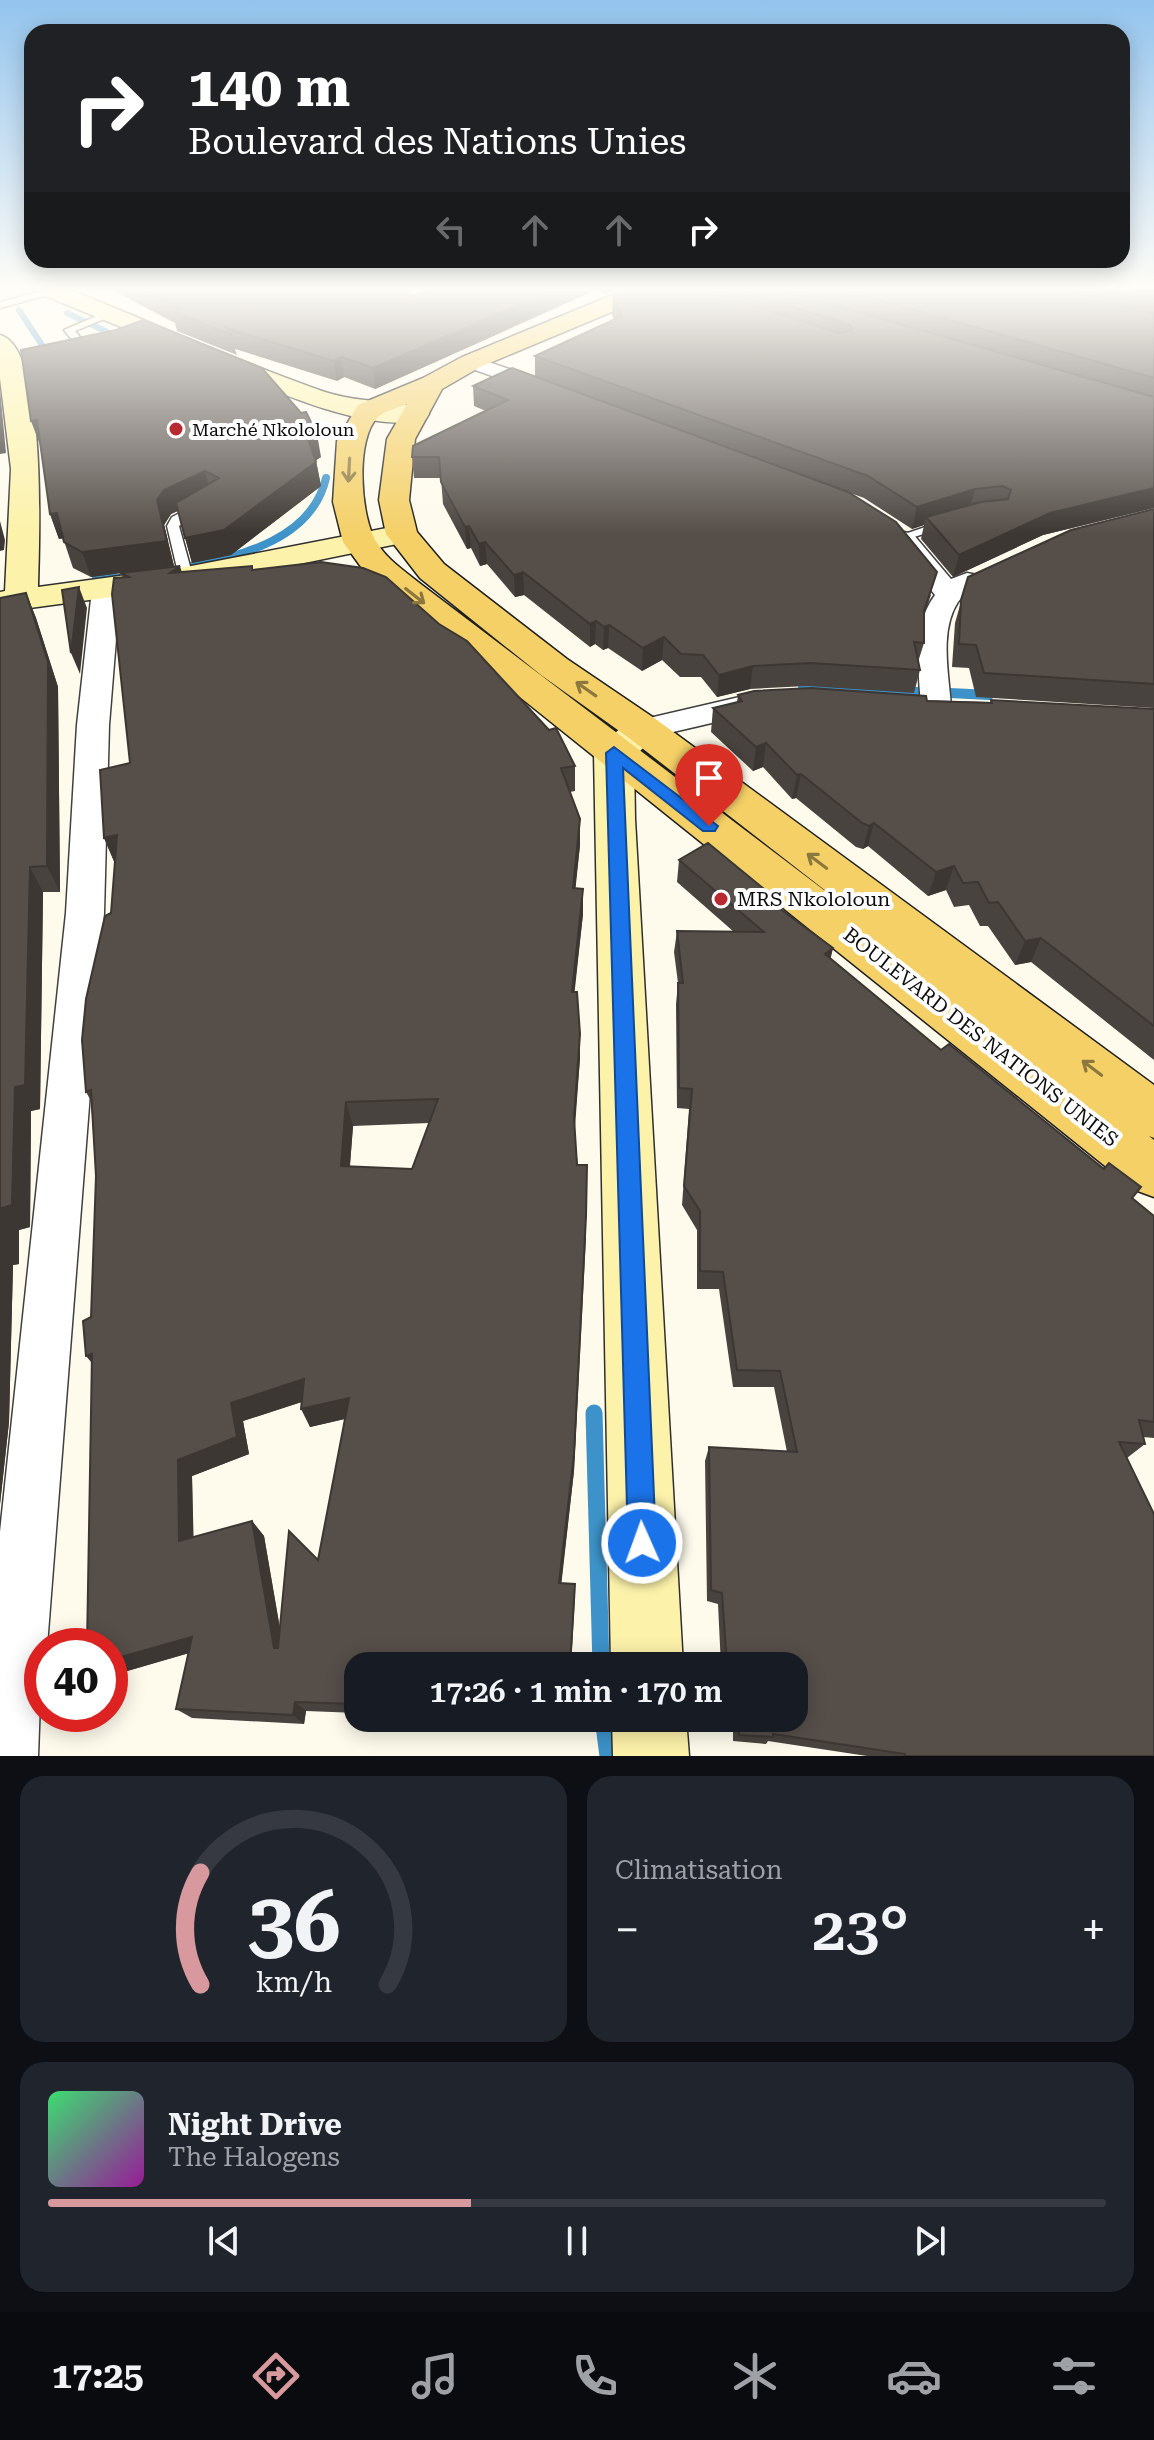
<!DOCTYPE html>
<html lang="fr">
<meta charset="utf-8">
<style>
body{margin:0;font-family:"Roboto Serif",serif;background:#20242c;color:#f1f3f6;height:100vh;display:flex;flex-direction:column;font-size:30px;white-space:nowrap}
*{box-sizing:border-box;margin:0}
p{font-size:26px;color:#9ea1a6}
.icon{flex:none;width:44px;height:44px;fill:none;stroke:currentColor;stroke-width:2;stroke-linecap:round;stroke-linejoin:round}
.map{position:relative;height:1756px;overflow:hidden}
.details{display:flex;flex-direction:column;gap:20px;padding:20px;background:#0d0f14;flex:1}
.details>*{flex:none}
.banner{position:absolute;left:24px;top:24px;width:1106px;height:244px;border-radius:24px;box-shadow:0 4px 20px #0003;background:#202124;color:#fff;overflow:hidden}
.speed{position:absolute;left:24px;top:1628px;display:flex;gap:16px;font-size:40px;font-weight:700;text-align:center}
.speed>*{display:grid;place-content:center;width:104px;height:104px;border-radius:50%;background:#171b24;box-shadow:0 4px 20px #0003;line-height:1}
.speed .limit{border:12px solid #d22;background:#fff;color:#111}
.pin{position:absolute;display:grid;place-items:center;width:68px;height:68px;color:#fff;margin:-82px -34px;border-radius:50% 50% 50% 0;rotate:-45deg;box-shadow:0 0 8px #0007}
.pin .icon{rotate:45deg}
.me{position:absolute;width:88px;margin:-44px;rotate:358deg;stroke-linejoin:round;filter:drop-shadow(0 0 6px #0008)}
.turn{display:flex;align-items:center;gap:28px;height:168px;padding:0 32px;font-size:36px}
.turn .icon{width:104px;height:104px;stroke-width:2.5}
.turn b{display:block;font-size:56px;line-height:68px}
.lanes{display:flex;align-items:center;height:76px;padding:0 32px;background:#0003;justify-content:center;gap:40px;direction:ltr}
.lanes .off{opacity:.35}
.big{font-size:60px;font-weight:600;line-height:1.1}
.details .widget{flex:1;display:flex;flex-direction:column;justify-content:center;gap:12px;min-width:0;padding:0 28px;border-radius:24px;background:#20242c}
.details .dial{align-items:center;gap:0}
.dial svg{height:208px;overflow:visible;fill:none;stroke:#363941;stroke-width:7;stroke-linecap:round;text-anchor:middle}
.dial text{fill:#f1f3f6;stroke:none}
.song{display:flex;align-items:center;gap:24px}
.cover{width:96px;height:96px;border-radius:12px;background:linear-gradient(135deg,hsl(140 70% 55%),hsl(300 70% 35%))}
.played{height:8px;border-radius:4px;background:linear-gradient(90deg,#d7989e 40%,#363941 40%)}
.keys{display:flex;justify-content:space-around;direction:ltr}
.heat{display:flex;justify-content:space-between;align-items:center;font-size:44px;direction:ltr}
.details .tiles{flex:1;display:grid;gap:20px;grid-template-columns:1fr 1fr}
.widget:last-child{grid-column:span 2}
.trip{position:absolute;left:344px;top:1652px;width:464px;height:80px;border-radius:24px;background:#171b24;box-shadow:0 4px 20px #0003;font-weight:600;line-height:80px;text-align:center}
.tabs{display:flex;height:128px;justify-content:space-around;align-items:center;background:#090b0e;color:#9ea1a6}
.tabs .icon{width:56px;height:56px}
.tabs .on{color:#d7989e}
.tabs b{font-size:36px;color:#f1f3f6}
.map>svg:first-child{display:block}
</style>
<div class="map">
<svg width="1154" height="1756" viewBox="0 0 1154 1756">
<rect width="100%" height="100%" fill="#fefbed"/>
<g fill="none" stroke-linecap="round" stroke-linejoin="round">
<path stroke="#3d93c9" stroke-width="6" d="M19 310 42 345 44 356
M67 313 118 337"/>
<path stroke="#3d93c9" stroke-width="8" d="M187 567C241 556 312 539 326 478
M96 578H119"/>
<path stroke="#3d93c9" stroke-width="10" d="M803 688 872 691
M879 691 922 692
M950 693 989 695"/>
<path stroke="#3d93c9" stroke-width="17" d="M594 1413 601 1666
M603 1718 608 1756"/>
<defs>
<path id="lane" d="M52 288 55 293 0 308V302Z
M607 288H623L640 294 635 297Z
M106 312 111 315 109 317 75 331 86 344 85 346H77L64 330Z
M198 504 208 507 179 526 193 577 186 581 179 577 167 526 172 517Z
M940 522 951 525 902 541 896 537Z"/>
<path id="street" d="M471 356 556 385 559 390 548 396 464 366 461 362Z
M904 532 913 534 951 579 967 573 977 575 981 581C974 590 964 593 958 602 939 631 949 675 951 707L947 714 936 717 925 714 921 707C919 670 911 627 935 595L891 540Z
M106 582 116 584 120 590 109 725 104 913 47 1646H42L38 1756H0V1532L66 913 77 725 92 590 96 584Z
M761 692 772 695 776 702 772 709 643 739 632 736 627 729 632 722Z"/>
<path id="secondary" d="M35 288H66C151 322 236 361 322 391 356 403 391 400 425 408L429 414 425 420C361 435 256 382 197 358 144 336 91 315 38 293Z
M0 335C48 347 39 545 38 587L186 567 402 525 413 527 418 534 413 541 402 543 186 587 0 612V592L5 591 11 469 0 378Z
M643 717 657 720 662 729 634 757 635 819 683 1666H611L594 753 629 720Z
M612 1718H686L689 1756H613Z"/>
<path id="primary" d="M629 288H660L657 293 480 367 442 389 415 439 409 500 417 532 444 564 567 659 657 720 1154 1085V1138L1149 1136 1154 1140V1197L1135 1190 394 596 364 571 343 542 333 502 337 441 358 405 423 378 462 357ZM407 404 387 439 379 500 386 534 420 578 541 675 629 738 853 912 418 582C403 570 387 559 377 543 360 518 355 438 378 417 385 411 399 407 407 404Z"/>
</defs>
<use href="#lane" stroke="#404040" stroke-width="3"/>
<use href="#street" stroke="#404040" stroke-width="3"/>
<use href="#secondary" stroke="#2f2f2f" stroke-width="3"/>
<use href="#primary" stroke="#1e1e1e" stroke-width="3"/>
<use href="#lane" fill="#fff" fill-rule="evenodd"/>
<use href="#street" fill="#fff" fill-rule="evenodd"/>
<use href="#secondary" fill="#fcf2aa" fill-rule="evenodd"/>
<use href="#primary" fill="#f4d067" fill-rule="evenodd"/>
</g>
<path fill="#49433f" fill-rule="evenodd" d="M108 288H407L410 296 445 288H611V292L603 295 600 288 375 389 344 377 337 381 235 349 237 355 177 331 175 323Z
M631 288H1154V508L1043 535 953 577 921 539 924 525 912 529 864 498 608 404 931 595 924 615V643L918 662 920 670 914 693 807 686 750 689 717 697 701 677H680L662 660 642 671 608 648 603 650 595 644 590 647 524 595 515 597 487 564 480 566 471 548 467 549 443 504 441 478H414L412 457 486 411 474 406 473 386 535 377V356L614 319 612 315 613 296Z
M40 445 321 457 316 460 321 486 231 555 192 563 178 511 171 514 164 525 174 566 91 577 73 568 63 538 59 539 50 514Z
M1154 509V708L976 697 969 668 952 667 955 623 968 577Z
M252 566 253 570 575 766V791L570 792 580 819V845L575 888 583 889V914L574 992 580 1058 574 1130 586 1238 574 1471 561 1583 575 1597 571 1666H358V1713L306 1711 304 1724 192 1718 176 1709 188 1653 110 1676V1646L92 1363 91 1317 96 1176 91 1101 86 1092 111 913 115 863 104 838 130 763 123 578 121 573 181 572ZM429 1123 412 1169 350 1166 353 1126ZM302 1402 310 1427 345 1419 318 1560 280 1628 264 1536 252 1521 193 1537 192 1476 249 1454 243 1421Z
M26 593 36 618 58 687 60 892H43L40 1109 31 1111 30 1227 19 1230V1264L13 1265 9 1422 0 1504V598Z
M738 695 990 702 991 700 1154 709V1060L1031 962 1015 965 988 926H980L969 905 954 907 946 890 928 896 868 846 863 849 856 847 796 798 792 799 763 767 753 771 711 732 713 708 737 702Z
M679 860 770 894 768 900 833 948 830 959 941 1050 1154 1216V1438L1143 1437 1145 1444 1127 1458 1154 1756H867L768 1741 766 1744 733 1741V1718H724H794V1666H721L718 1604 707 1601 705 1461 709 1447 787 1452 774 1387H733L719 1289H697V1230L682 1205 689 1109 677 1108 676 1004 678 983 674 952 677 931 734 932 677 882Z
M521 1718H543V1720Z"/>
<path fill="#3c3733" d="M558 288H600L375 389 373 368Z
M604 288H611V292L603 295Z
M341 357 344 377 337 381 334 361Z
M0 389 6 453 0 454Z
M37 420 40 445 31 421Z
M317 434 321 457 312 463 308 439Z
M316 462 321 486 231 555 192 563 185 538Z
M205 471 211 495 171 514 164 525 174 566 91 577 82 552 157 500 164 490Z
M1154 488V508L1043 535 953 577 959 555 1050 513Z
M975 489 969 511 926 517 924 525 912 529 917 507Z
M57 513 66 538 59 539 50 514Z
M0 521 5 540 4 550 0 551Z
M469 526 471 548 467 549 465 527Z
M485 542 487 564 480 566 479 544Z
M180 566 187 590 170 573Z
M523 572 524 595 515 597 514 575Z
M79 587 87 608 80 674 71 653Z
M26 593 36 618 58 687 60 892 47 866Z
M596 621 595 644 590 647V624Z
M609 625 608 648 603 650 604 627Z
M664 637 662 660 642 671 643 648Z
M753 666 750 689 717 697 719 675Z
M766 743 763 767 753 771 756 747Z
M801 774 796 798 792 799 797 775Z
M580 819V845L573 913V888Z
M874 823 868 846 863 849 869 826Z
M117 835 115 864 104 838Z
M954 866 946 890 928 896 936 872Z
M30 867 43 892 40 1109 31 1111 30 1227 19 1230V1264L13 1265 9 1422 0 1504V1242L2 1208 15 1087Z
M583 889V914L572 1016V992Z
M1041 938 1031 962 1015 965 1025 941Z
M833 948 828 970 825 954Z
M580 1034V1058L574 1141V1118Z
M346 1102 353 1126 348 1188 341 1166Z
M586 1216 574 1471 560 1596 559 1583Z
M92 1354 102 1375 86 1356Z
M304 1379 313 1398 243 1421 249 1454 192 1476 194 1555 179 1541 178 1460 231 1403Z
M349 1398 357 1416 310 1427 301 1409Z
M252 1521 264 1536 285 1659 274 1648Z
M575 1584 571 1666H570Z
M192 1637 207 1648 110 1676V1660Z
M295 1702 306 1711 304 1724 293 1715Z"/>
<path fill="#554e49" stroke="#3c3733" stroke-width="2" fill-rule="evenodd" d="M140 288H407L410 296 445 288H558L373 368 341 357 334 361 226 328 232 335 172 311 180 308Z
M631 288H699L839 333 852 330 850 325 733 288H774L1154 397V488L1050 513 959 555 926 517 981 502 1008 499 1011 490 1003 486 975 489 917 507 868 476 535 356 622 316 613 296Z
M837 288H1061L1154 314V378Z
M1125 288H1154V296Z
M143 320 262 368 301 413 306 412 317 434 308 439 316 462 224 530 185 538 176 503 219 478 205 471 164 490 157 500 167 541 82 552 64 542 57 513 50 514 37 420 31 421 21 350 116 330Z
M512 368 848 492 896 522 937 572 924 611V643L914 642 920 670 811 663 753 666 719 675 703 655 681 654 664 637 643 648 609 625 604 627 596 621 590 624 523 572 514 575 485 542 479 544 469 526 465 527 441 482 439 457H412L413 446 508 400 473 386Z
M1154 509V684L984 673 976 645 959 644 961 600 968 577 1071 530Z
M321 562 363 568 386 577 439 624 467 641 549 730 556 728 575 766 561 768 580 819 573 888 583 889 572 992H577L580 1034 574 1118 577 1165H587L586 1216 574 1454 559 1583 575 1584 570 1666H358V1704L295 1702 293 1715 176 1709 192 1637 110 1660V1646H87L92 1354 86 1356 83 1321 91 1317 96 1176 91 1090 86 1092 82 1040 86 999 105 916 111 913 117 835 104 838 100 770 130 763 112 594 114 578 129 577 121 573 180 566 170 573 252 566V570ZM438 1099 412 1169 341 1166 346 1102ZM304 1379 301 1409 349 1398 318 1560 289 1531 278 1648H274L252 1521 179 1541 178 1460 237 1437 231 1403Z
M79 587 71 653 62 590Z
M26 593 48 662 47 866 30 867 25 1085 15 1087 12 1205 2 1208 0 1242V598Z
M811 688 926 696 927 701 992 703 991 700 1154 709V1026L1041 938 1025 941 998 902 989 903 978 882 963 883 954 866 936 872 874 823 869 826 862 823 801 774 797 775 766 743 756 747 713 708 742 701 738 695 754 691Z
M708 843 770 894 764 897 833 948 825 954 941 1050 949 1044 1104 1169 1109 1163 1141 1187 1132 1198 1154 1216V1422L1139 1420 1145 1444 1119 1442 1154 1514V1756H905V1754L773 1734V1737L739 1735 738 1718H794V1666H727L722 1593 711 1590 709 1447 797 1452 780 1371 737 1370 723 1272 700 1271V1211L684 1186 692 1089 679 1088 678 983H683L677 931 764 932 679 860Z"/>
<defs><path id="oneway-shaft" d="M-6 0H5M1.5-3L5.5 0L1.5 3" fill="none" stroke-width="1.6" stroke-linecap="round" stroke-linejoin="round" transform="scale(2)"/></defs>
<g stroke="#8c783e">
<use href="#oneway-shaft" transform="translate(349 470) rotate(93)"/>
<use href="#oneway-shaft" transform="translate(415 596) rotate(38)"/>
<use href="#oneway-shaft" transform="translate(586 689) rotate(-145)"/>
<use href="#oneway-shaft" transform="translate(817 861) rotate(-143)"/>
<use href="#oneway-shaft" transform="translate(1092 1068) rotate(-143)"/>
</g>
<linearGradient id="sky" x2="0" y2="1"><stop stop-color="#93c4ed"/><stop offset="0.54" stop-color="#fffdf7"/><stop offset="1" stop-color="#fffdf7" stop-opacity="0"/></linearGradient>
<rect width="1154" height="534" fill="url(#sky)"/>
<path fill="#1a73e8" stroke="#114b97" stroke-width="2" d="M614 747 718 826 715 831H703L623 768 656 1543 652 1553 642 1557 632 1553 628 1543 606 753Z"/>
<g fill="#b82932" stroke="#fff" stroke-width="3">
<circle cx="176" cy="429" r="8"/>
<circle cx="721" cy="899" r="8"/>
</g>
<g text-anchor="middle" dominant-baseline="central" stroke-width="8" stroke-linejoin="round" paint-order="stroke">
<g font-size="18" fill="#0d0d0d" stroke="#fff" text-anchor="start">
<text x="192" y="429">Marché Nkololoun</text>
</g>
<g font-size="20" fill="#0d0d0d" stroke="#fff" text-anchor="start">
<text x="737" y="899">MRS Nkololoun</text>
</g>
<g font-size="20" fill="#0d0d0d" stroke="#fff">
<text transform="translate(981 1037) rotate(38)">BOULEVARD DES NATIONS UNIES</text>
</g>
</g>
</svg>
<div class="speed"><div class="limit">40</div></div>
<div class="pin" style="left:709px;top:826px;background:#d93025"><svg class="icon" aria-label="arrive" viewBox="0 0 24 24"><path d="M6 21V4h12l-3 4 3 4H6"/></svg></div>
<svg class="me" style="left:642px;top:1543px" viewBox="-20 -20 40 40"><circle r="17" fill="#1a73e8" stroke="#fff" stroke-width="3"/><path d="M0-11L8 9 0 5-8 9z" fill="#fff"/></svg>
<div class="trip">17:26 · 1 min · 170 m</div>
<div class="banner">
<div class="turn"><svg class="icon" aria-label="right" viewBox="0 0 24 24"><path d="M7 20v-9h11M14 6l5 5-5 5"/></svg><div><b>140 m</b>Boulevard des Nations Unies</div></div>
<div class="lanes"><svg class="icon off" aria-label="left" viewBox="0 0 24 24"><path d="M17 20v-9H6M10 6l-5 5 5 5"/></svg><svg class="icon off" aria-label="ahead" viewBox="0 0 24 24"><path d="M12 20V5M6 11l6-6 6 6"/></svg><svg class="icon off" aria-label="ahead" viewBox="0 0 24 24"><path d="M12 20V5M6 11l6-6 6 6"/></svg><svg class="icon" aria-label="right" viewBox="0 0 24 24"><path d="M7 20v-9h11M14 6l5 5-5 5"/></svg></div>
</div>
</div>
<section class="details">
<div class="tiles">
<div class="widget dial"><svg viewBox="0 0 100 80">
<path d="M14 69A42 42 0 1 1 86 69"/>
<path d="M14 69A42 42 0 0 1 14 26" stroke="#d7989e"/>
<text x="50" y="56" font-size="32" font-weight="700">36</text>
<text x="50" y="72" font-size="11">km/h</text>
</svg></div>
<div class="widget"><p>Climatisation</p>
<div class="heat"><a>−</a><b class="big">23°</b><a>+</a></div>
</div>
<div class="widget">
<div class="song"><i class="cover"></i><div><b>Night Drive</b><p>The Halogens</p></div></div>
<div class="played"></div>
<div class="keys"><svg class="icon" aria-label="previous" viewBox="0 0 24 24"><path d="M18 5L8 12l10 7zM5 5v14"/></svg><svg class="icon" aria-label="pause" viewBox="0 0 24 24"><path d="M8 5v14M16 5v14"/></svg><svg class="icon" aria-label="next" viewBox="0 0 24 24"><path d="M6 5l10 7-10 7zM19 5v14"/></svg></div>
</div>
</div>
</section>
<nav class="tabs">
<b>17:25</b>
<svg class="icon on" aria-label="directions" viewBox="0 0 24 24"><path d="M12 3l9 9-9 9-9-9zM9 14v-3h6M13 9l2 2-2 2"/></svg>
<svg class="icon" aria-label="music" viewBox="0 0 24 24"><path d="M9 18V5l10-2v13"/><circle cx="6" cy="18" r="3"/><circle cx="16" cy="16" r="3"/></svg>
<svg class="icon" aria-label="phone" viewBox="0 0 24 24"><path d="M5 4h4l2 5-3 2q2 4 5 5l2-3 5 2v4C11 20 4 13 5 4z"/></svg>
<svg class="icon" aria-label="climate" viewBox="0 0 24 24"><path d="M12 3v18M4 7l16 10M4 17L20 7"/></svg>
<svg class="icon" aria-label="car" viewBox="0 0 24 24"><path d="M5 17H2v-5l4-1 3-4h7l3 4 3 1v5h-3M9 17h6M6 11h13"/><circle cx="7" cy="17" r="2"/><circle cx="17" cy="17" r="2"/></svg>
<svg class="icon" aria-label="filters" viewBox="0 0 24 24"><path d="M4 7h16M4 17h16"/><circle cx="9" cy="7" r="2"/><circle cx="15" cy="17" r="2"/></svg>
</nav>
